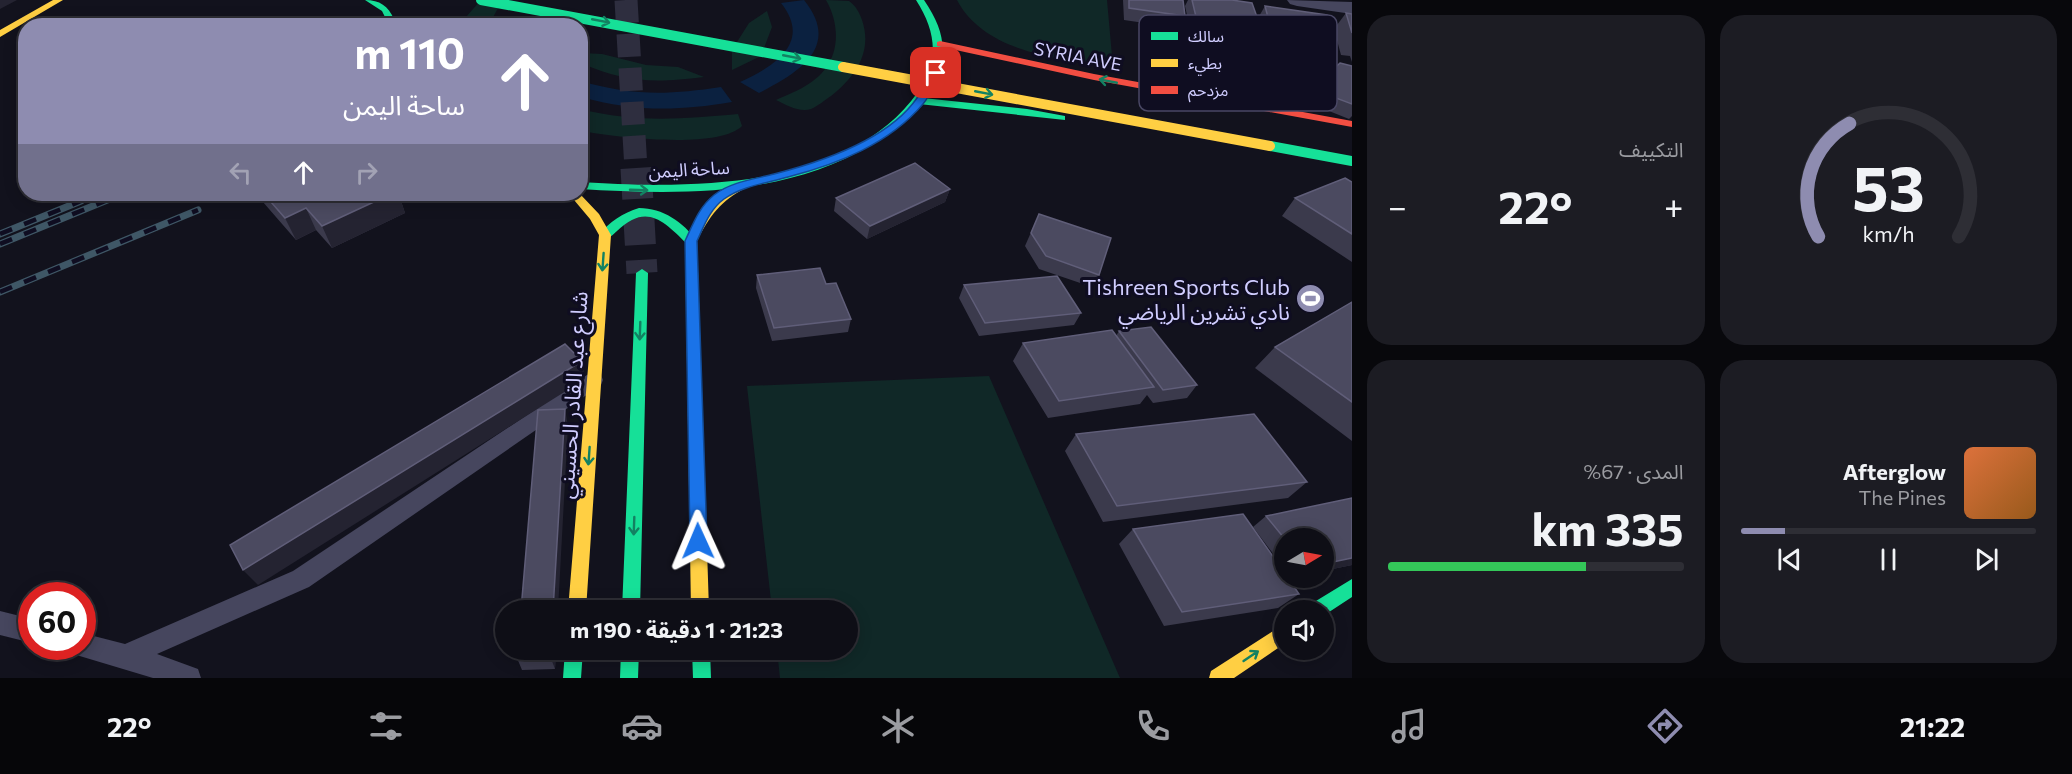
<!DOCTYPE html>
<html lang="ar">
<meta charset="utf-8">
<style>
body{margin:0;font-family:Commissioner,"Noto Sans Arabic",sans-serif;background:#1c1c23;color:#f1f3f6;direction:rtl;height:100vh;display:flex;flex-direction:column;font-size:22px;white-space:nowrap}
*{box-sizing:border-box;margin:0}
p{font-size:20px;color:#9b9ca1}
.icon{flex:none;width:33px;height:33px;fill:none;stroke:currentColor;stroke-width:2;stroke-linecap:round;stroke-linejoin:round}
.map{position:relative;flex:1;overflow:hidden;direction:ltr}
.details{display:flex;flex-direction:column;gap:15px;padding:15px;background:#08080c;width:720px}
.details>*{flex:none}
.top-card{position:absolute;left:18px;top:18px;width:570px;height:183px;border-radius:24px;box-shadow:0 3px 15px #0003,0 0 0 2px #2e2e35;direction:rtl;background:#8e8cb0;color:#fff;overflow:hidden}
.needle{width:39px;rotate:80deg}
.buttons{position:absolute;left:1274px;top:528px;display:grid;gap:12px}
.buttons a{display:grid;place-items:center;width:60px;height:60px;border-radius:50%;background:#0e0e16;box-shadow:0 3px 15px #0003,0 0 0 2px #2e2e35;font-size:30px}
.speed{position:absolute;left:18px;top:582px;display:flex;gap:12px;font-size:30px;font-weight:700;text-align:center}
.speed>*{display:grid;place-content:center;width:78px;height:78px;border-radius:50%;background:#0e0e16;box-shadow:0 3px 15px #0003,0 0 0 2px #2e2e35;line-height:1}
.speed .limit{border:9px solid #d22;background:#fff;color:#111}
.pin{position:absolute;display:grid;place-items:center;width:51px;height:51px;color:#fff;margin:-26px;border-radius:12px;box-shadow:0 3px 9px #0006}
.me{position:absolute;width:66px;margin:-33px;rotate:359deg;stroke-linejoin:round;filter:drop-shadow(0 0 4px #0008)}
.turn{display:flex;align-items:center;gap:21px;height:126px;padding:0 24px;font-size:27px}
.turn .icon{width:78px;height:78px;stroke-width:2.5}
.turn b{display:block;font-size:42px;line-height:51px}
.lanes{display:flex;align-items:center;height:57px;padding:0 24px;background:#0003;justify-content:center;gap:30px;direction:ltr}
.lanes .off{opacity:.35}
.big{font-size:45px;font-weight:700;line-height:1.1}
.details .widget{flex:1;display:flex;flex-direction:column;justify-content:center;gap:9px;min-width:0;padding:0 21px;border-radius:24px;background:#1c1c23}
.details .dial{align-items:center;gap:0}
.dial svg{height:156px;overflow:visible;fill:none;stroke:#2e2e35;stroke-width:7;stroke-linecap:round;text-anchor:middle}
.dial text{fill:#f1f3f6;stroke:none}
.song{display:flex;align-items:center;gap:18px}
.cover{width:72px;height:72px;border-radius:9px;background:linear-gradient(135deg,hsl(20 70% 55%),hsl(30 70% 35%))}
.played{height:6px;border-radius:3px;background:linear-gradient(90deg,#8e8cb0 15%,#2e2e35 15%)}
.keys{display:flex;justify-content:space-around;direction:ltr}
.heat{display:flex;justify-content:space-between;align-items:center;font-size:33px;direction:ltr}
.charge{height:9px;border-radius:4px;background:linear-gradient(90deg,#34c759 67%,#2e2e35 0)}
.details .tiles{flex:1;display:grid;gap:15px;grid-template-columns:repeat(2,1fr)}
.trip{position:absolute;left:495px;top:600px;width:363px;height:60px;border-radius:30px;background:#0e0e16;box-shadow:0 3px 15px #0003,0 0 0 2px #2e2e35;font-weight:700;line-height:60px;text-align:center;direction:rtl}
.dock{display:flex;height:96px;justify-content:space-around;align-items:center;background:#060609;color:#9b9ca1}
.dock .icon{width:42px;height:42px}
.dock .on{color:#8e8cb0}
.dock b{font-size:27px;color:#f1f3f6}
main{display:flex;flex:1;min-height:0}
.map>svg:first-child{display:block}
</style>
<main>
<section class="details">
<div class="tiles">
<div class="widget dial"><svg viewBox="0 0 100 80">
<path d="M14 69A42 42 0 1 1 86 69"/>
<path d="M14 69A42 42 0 0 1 30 11" stroke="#8e8cb0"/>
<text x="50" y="56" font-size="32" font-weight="700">53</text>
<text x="50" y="72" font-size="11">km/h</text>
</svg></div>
<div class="widget"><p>التكييف</p>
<div class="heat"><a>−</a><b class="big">22°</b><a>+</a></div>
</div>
<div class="widget">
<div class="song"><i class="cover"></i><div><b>Afterglow</b><p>The Pines</p></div></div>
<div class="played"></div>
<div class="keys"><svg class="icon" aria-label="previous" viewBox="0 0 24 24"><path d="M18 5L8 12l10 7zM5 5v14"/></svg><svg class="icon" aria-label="pause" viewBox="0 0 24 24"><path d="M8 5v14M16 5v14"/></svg><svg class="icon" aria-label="next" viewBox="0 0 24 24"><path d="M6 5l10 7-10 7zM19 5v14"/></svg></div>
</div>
<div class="widget"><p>المدى · 67%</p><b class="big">335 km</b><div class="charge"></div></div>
</div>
</section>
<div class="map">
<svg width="1352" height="678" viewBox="0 0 1352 678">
<rect width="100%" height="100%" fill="#12121d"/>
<path fill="#102827" d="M481 0 498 8 489 25 462 26 466 17Z
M826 0 849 1C856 6 859 12 862 20 873 52 855 77 831 96 825 100 818 106 811 109 800 113 786 105 776 100 787 95 800 90 810 83 840 64 842 28 826 0Z
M957 0H1107L1113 67C1059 59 985 53 957 0Z
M767 11 772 27 761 56 732 70V50L749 23Z
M581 53 602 54 646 65 678 67 704 77C654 83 627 83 581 63Z
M580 109C637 123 681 119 738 114L742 126C718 150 614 137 581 131Z
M989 376 1120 678H780L777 650H848V610H772L747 386Z"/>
<path fill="#0b2140" d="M804 0C842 47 798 73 759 93L740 82C773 67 813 43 781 3Z
M581 81C631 96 669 95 721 87L732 102C678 111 635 112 581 97Z"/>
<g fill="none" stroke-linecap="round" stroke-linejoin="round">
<path stroke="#2e2e3f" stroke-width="23" stroke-dasharray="23 11" stroke-linecap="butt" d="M626 0 636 169"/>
<path stroke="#2e2e3f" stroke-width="31" stroke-dasharray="31 15" stroke-linecap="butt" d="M636 168 642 273"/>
<path fill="#46465e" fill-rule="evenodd" d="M594 373 601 375 603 380 601 385 309 587 157 654 198 669 201 678H153L73 654 70 646H82V633L125 644 293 571 587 375Z
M0 611 32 619V643L0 635Z"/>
<path fill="#46465e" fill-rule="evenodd" d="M1287 0 1352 2V14L1297 6 1290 4Z"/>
<path fill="#16e098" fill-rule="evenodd" d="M365 0C380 0 388 6 394 19L393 21H387L382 11Z
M916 0H924C949 37 949 62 923 98L1027 109 1065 116V120L919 104C906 122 890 133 871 145 784 197 678 195 580 189V182C688 189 848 191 918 92 940 61 936 31 916 0Z
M639 208C663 208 683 222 697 241L695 244H687C663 220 646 203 617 231 611 236 609 240 601 238L599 235C609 222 623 213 639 208Z
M642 269 648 273 640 610H622L636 273Z
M1352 579V597L1323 616V610H1308L1311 604Z
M565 650H583L581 678H563Z
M621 650H639L638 678H620Z
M692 650H710L711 678H693Z"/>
<path fill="#ffcf43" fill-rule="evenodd" d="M53 0H63L0 37V30Z
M742 183 746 184V188C721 200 709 217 697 241L709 610H691L685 241C698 216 713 191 742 183Z
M569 194H580L599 214 611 235 586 610H568L599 235 590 219Z
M1284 624V644L1234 678H1209L1211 671Z"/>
<path fill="#f24e42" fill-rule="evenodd" d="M940 41 1094 74 1352 121V127L1094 80 937 46V42Z"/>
<defs>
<path id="rail" d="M0 234 81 201
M0 244 122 194
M0 292 198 210"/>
</defs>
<use href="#rail" stroke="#3f5766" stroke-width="7"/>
<use href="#rail" stroke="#0f0d21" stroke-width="4.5" stroke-dasharray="13" stroke-linecap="butt"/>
<path stroke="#16e098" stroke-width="10" d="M481 0 843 67
M1270 146 1352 161"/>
<path stroke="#ffcf43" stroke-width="10" d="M843 67 1270 146"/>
</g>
<path fill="#3b3a4c" d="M1123 0H1183L1185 16 1179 28 1124 20Z
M1188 0H1232L1260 26 1258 18 1265 6 1336 43 1328 55 1265 45 1262 35 1256 46 1229 42 1233 64 1225 76 1160 64V50L1167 37 1191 33 1185 6Z
M1346 13 1352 14V62L1350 56 1341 55 1334 29Z
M1352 66V116L1349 119 1304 101 1312 89Z
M1352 182V262L1282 216 1295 198Z
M950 189 945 202 867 239 834 211 836 198Z
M256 194H403L399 195 405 213 332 248 316 230 296 240Z
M1039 214 1099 275 1092 287 1039 269 1025 246Z
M757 275 826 284 851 319 848 332 772 341 756 288Z
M964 285 1081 313 1074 325 979 336 959 298Z
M1352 302V441L1255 368 1275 347Z
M1119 331 1197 385 1187 398 1153 403 1147 395 1140 404 1048 418 1013 361 1023 343 1116 336Z
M1076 434 1307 482 1288 498 1103 522 1065 451Z
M1352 498V565L1323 571V538H1284V568L1253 527 1266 516Z
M1133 529 1299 594 1278 608 1164 626 1119 544Z
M517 650H556L555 669 522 670 517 658Z"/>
<path fill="#242331" d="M0 0H17L0 9Z
M950 189 945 202 867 239 870 226Z
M389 194H403L399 195 405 213 332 248 322 226Z
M306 208 316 230 296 240 285 218Z
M582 361 585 379 258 585 243 570Z
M565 409 568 426 558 610H553Z
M1352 558V565L1323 571V564Z
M551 650H556L555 669 550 656Z"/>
<path fill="#4b4a60" stroke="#605e79" stroke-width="1.5" d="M1129 0H1183L1185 16 1129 8Z
M1192 0H1232L1252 3 1263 34 1198 25Z
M1265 6 1327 15 1336 43 1272 33Z
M1346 13 1352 14V33Z
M64 22V26H46Z
M1340 63 1352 66V104L1312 89Z
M915 163 950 189 870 226 836 198Z
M1345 178 1352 182V234L1295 198Z
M264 194H391L322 226 306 208 285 218Z
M1039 214 1111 238 1099 275 1046 256 1031 233Z
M820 268 826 284 836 283 851 319 774 328 757 275Z
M1057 276 1081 313 985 323 964 285Z
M1352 302V402L1275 347Z
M1151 327 1197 385 1163 390 1119 331Z
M1112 330 1154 387 1059 401 1023 343Z
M565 344 582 361 243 570 230 545Z
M565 409 553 610H521L538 410Z
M1254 414 1307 482 1117 506 1076 434Z
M1352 498V558L1323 564V538H1284L1266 516Z
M1243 514 1284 572V578H1288L1299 594 1182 612 1133 529Z
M517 650H551L550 656 517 658Z"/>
<defs><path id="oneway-shaft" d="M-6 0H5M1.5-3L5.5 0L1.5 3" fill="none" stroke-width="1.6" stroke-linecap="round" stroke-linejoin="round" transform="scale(1.5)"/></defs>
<g stroke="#138162">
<use href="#oneway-shaft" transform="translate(601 21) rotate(11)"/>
<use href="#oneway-shaft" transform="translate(792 57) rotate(11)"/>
<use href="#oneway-shaft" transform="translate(1108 81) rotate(-169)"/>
<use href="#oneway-shaft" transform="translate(984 93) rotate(11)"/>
<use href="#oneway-shaft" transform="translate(639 190) rotate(2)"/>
<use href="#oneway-shaft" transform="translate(603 262) rotate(94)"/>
<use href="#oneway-shaft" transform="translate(640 331) rotate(92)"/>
<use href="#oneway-shaft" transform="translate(589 456) rotate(94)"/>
<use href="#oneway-shaft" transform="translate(634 526) rotate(92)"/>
<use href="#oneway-shaft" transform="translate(1251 656) rotate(-34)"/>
</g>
<path fill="#1a73e8" stroke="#114b97" stroke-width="1.5" d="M933 71 941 73C935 83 930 96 923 104 889 144 838 164 788 177 767 183 742 186 724 199 710 209 704 226 697 241L707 541 704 547 698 549 692 547 690 541 685 241C693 224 699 207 714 195 730 182 755 179 774 174 821 162 888 140 917 98 923 90 927 80 933 71Z"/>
<defs>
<symbol id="stadium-disc" viewBox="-11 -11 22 22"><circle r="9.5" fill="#8e8cb0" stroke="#0f0d21"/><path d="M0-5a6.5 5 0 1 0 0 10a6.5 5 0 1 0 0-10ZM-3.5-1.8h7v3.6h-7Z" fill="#fff"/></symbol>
</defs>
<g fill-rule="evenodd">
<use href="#stadium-disc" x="1294" y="282" width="33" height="33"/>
</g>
<g text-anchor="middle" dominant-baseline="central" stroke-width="6" stroke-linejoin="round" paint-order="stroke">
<g font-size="18" fill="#d0cdff" stroke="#0f0d21">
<text transform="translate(1078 56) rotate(11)">SYRIA AVE</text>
<text transform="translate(689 169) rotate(-3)">ساحة اليمن</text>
</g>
<g font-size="22" fill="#d0cdff" stroke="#0f0d21" text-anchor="end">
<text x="1290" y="286">Tishreen Sports Club<tspan x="1290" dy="25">نادي تشرين الرياضي</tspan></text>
</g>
<g font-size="22" fill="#d0cdff" stroke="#0f0d21">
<text transform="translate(572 395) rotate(-86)">شارع عبد القادر الحسيني</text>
</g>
</g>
<rect x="1139" y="15" width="198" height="96" rx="9" fill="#0f0d21" stroke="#494764" stroke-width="1.5"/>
<rect x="1151" y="32" width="27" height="8" fill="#16e098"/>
<rect x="1151" y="59" width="27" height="8" fill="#ffcf43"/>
<rect x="1151" y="86" width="27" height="8" fill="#f24e42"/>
<g font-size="16" fill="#d0cdff">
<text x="1188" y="42">سالك</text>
<text x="1188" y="69">بطيء</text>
<text x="1188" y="96">مزدحم</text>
</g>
</svg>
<div class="buttons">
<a><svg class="needle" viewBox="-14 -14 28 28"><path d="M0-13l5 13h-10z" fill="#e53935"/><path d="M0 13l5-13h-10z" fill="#9b9ca1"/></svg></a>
<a><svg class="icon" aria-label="sound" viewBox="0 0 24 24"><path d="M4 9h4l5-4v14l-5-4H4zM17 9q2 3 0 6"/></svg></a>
</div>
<div class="speed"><div class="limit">60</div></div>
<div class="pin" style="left:936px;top:73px;background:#d93025"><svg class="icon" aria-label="arrive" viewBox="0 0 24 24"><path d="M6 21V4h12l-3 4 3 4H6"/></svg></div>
<svg class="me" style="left:698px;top:541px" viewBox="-20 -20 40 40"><path d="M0-17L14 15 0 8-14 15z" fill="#1a73e8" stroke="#fff" stroke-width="4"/></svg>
<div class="trip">21:23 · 1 دقيقة · 190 m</div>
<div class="top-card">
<div class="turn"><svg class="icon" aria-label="ahead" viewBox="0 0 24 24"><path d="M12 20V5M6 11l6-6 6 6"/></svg><div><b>110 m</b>ساحة اليمن</div></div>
<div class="lanes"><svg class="icon off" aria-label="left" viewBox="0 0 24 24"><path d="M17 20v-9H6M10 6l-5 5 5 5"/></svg><svg class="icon" aria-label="ahead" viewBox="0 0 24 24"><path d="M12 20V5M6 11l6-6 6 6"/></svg><svg class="icon off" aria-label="right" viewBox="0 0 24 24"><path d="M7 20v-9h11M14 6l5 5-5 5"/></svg></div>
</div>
</div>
</main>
<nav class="dock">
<b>21:22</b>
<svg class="icon on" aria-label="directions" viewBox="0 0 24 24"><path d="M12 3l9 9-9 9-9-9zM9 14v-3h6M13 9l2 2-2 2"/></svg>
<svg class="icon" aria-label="music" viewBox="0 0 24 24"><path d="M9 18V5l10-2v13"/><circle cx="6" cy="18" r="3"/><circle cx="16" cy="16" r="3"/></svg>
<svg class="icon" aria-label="phone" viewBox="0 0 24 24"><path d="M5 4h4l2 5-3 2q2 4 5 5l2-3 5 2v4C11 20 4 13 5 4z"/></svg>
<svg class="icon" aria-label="climate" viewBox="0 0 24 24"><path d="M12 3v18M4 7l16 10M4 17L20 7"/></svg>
<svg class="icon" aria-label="car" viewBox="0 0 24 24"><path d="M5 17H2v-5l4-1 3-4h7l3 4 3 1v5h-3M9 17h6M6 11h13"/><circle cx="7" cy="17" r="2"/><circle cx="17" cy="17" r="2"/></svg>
<svg class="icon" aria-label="filters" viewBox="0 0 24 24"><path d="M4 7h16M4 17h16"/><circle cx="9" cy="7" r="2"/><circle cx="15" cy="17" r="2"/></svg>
<b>22°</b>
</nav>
